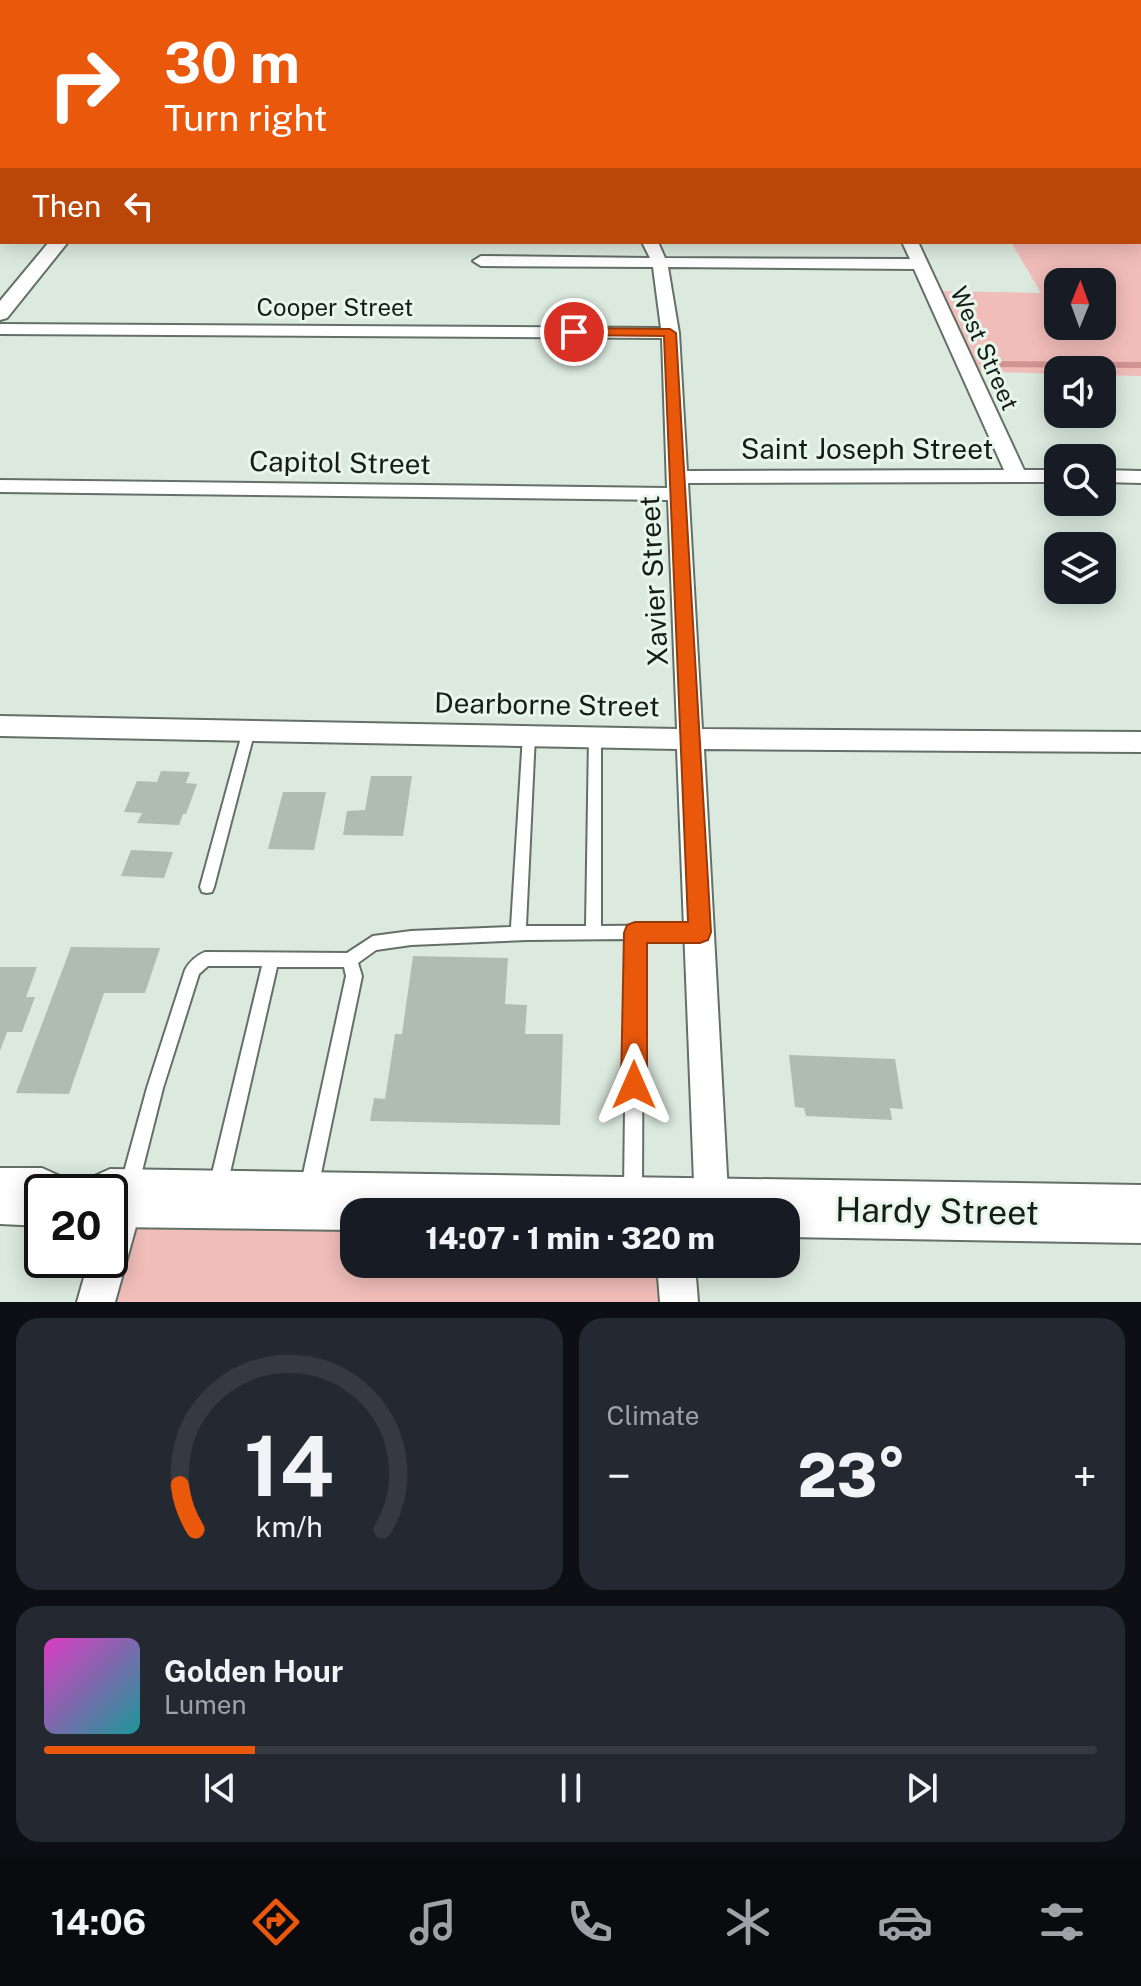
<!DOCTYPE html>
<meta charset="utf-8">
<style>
body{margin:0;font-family:"Public Sans",sans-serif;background:#242831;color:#f1f3f6;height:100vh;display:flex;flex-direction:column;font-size:30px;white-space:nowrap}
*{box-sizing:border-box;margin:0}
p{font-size:26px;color:#9ea1a6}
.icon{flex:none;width:44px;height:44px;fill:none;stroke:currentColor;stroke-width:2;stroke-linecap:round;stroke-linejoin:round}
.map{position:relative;height:1302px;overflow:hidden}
.panel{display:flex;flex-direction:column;gap:16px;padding:16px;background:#0d0f14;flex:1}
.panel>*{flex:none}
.top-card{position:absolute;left:0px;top:0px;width:1142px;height:244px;box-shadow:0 4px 20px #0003;background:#ea580c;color:#fff;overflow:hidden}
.needle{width:52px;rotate:1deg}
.controls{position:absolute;left:1044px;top:268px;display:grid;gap:16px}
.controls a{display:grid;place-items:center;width:72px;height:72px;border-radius:16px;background:#171b24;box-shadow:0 4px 20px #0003;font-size:40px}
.speed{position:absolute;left:24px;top:1174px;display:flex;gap:16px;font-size:40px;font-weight:700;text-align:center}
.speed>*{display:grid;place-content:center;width:104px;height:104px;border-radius:50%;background:#171b24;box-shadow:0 4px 20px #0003;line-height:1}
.speed .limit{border:4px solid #111;border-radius:12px;background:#fff;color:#111}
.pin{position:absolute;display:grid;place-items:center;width:68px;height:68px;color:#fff;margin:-34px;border:4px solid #fff;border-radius:50%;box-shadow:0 2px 8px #0007}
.me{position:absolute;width:88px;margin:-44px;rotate:0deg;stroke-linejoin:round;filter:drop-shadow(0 0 6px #0008)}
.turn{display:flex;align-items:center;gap:28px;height:168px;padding:0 32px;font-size:36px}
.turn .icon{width:104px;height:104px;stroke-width:2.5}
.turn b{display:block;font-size:56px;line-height:68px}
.then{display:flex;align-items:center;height:76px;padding:0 32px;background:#0003;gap:16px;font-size:30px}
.big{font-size:60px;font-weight:800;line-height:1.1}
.panel .card{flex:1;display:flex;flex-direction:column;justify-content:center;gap:12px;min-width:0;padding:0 28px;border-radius:24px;background:#242831}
.panel .dial{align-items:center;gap:0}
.dial svg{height:208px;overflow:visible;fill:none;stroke:#363941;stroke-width:7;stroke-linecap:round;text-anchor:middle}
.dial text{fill:#f1f3f6;stroke:none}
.song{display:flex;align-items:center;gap:24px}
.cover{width:96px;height:96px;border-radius:12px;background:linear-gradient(135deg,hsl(310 70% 55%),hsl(180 70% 35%))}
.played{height:8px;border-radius:4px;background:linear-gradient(90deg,#ea580c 20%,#363941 20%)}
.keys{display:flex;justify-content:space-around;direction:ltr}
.heat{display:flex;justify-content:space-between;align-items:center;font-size:44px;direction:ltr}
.panel .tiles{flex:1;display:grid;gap:16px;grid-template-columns:1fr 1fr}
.card:last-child{grid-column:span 2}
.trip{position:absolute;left:340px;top:1198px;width:460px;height:80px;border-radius:24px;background:#171b24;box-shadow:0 4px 20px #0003;font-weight:800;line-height:80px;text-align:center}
.tab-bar{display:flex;height:128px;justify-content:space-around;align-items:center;background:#090b0e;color:#9ea1a6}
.tab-bar .icon{width:56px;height:56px}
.tab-bar .active{color:#ea580c}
.tab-bar b{font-size:36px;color:#f1f3f6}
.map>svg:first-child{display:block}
</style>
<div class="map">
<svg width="1141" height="1302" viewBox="0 0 1141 1302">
<rect width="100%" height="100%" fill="#dbe9de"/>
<path fill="#f1bdb9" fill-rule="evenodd" d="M1141 211V376L1102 375V370H1058V374L969 371 933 291 1041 293 1011 242H1140ZM1058 282H1102V326H1058Z
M126 1198 354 1212V1264H676L679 1302H96Z"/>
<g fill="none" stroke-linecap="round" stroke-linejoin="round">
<path stroke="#d09491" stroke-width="6" d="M989 364 1141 365"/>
<path fill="#d09491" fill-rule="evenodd" d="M1140 134H1141V149H1140Z
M0 211H2V227H0Z"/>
</g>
<path fill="#aebcb1" d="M161 771 190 772 186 783 197 784 186 814H183L179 825 137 823 142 813 124 812 137 781 157 782Z
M371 776H412L403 836 343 835 347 811 365 810Z
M283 792H326L314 850 268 849Z
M131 850 173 852 164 878 121 876Z
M71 947 160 948 145 993H104L69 1094 16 1093Z
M413 956 508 958 505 1004 527 1005 525 1034H563L560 1125 370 1121 374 1098 385 1099 395 1034H402Z
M0 967H37L26 997H35L22 1032H7L0 1051Z
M789 1055 895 1059 903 1109 890 1108 892 1120 806 1116 804 1108 795 1107Z"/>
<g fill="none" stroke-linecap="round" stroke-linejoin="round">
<defs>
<path id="service" d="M249 725 254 726 255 730 214 887 212 892 207 893 202 892 200 887 243 730 244 726Z
M529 730 534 731 535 735 526 926H586L589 737 590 733H600L601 737V926L700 925 705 927 708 932 705 937 700 939H643L642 1191 639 1197 633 1200 627 1197 624 1191 627 939 527 940 411 945 376 950 358 963 362 976 318 1188 315 1194 309 1197 303 1194 300 1188 346 976 344 967H277L227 1186 224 1192 218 1195 212 1192 209 1186 262 966H208L199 974 163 1088 139 1183 136 1189 130 1192 124 1189 121 1183 147 1088 185 970C189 962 197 955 205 952L347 953 373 936 411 931 511 927 523 735 524 731Z"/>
<path id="minor" d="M0 0H16L18 2H2L0 5Z
M787 0H797L798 2H788Z
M1002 0H1012L1014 2H1004Z
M1140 5H1141V11H1140Z
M0 51H2V57H0Z
M1140 59H1141V65H1140Z
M0 134H2V142H0Z
M1140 207H1141V215H1140Z
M642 242H658L665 258 910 259 902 242H918L1024 470H1058V482L688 483 702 729 1141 732V752L704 749 729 1212H697L695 1207 677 749 0 736V716L677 729 668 500 0 492V480L667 488 662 338 0 334V324L661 328 653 267 481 266 473 261 481 256 650 258ZM668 267 914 269 1004 470 687 471 679 333Z
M1102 470 1141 471V483L1102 482Z
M126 1180 139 1185 144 1198 115 1302H77L89 1260H110V1193L113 1185Z
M657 1264H695L698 1302H660Z"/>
<path id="tertiary" d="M247 0H260L246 2Z
M49 242H68L7 318 0 320V301Z"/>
<path id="primary" d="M0 1168H42L62 1177 68 1192H42V1226L0 1224Z
M110 1169 1141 1185V1243L786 1237V1212H354V1230L110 1227V1192H84L90 1178Z"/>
</defs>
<use href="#service" stroke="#637066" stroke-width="4"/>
<use href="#minor" stroke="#637066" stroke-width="4"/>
<use href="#tertiary" stroke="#637066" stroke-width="4"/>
<use href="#primary" stroke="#637066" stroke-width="4"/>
<use href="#service" fill="#fff" fill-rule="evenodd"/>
<use href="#minor" fill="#fff" fill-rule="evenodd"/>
<use href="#tertiary" fill="#fff" fill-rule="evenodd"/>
<use href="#primary" fill="#fff" fill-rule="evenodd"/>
</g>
<path fill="#ea580c" stroke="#983908" stroke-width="2" d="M574 328 670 329 676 333 711 932 708 940 700 943H647V1085L643 1094 634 1098 625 1094 621 1085 624 933 627 925 635 922H688L664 336 570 335 568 332Z"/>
<g text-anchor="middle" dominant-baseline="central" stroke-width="6" stroke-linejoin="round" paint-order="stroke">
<g font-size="24" fill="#171c18" stroke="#e8f7eb">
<text x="335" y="307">Cooper Street</text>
<text transform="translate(985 348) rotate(66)">West Street</text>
</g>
<g font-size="28" fill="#171c18" stroke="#e8f7eb">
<text x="867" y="448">Saint Joseph Street</text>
<text transform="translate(340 462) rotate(1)">Capitol Street</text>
<text transform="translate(653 581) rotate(-93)">Xavier Street</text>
<text transform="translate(547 704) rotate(1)">Dearborne Street</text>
</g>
<g font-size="34" fill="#171c18" stroke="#e8f7eb">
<text transform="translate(937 1211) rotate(1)">Hardy Street</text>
</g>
</g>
</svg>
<div class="controls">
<a><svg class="needle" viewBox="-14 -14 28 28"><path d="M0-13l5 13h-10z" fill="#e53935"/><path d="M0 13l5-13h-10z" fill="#9ea1a6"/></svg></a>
<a><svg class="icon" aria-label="sound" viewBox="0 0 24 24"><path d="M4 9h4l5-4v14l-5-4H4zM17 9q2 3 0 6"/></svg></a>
<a><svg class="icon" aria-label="search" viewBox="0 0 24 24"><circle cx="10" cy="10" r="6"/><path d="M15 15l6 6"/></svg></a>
<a><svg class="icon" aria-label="layers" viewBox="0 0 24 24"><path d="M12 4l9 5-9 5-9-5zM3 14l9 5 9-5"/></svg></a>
</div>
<div class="speed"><div class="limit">20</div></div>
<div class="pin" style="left:574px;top:332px;background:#d93025"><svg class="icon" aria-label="arrive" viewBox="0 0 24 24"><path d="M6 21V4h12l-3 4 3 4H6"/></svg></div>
<svg class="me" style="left:634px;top:1085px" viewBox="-20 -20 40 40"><path d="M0-17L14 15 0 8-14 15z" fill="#ea580c" stroke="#fff" stroke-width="4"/></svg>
<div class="trip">14:07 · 1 min · 320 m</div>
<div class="top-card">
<div class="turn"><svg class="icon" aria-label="right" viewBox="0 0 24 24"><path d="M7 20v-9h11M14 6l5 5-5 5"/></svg><div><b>30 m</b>Turn right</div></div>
<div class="then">Then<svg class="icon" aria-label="left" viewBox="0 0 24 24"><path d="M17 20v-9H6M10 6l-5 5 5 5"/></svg></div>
</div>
</div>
<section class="panel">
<div class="tiles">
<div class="card dial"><svg viewBox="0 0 100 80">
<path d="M14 69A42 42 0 1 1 86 69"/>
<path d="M14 69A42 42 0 0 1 8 52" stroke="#ea580c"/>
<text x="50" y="56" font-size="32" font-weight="700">14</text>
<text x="50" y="72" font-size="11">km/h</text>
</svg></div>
<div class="card"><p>Climate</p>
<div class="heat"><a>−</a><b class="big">23°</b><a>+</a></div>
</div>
<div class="card">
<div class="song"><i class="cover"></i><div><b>Golden Hour</b><p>Lumen</p></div></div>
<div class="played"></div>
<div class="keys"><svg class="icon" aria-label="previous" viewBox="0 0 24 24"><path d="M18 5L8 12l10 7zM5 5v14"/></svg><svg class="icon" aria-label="pause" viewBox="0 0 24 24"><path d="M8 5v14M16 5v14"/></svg><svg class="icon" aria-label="next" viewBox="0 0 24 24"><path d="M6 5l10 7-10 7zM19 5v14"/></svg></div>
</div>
</div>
</section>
<nav class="tab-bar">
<b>14:06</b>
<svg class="icon active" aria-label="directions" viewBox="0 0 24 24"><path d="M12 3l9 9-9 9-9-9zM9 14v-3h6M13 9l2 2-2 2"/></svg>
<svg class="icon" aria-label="music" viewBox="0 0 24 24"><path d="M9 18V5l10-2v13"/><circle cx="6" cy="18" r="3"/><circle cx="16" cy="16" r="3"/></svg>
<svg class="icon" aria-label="phone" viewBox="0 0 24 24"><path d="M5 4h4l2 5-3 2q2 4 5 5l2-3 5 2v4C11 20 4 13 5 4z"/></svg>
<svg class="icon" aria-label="climate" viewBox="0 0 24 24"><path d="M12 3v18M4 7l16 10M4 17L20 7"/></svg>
<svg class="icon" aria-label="car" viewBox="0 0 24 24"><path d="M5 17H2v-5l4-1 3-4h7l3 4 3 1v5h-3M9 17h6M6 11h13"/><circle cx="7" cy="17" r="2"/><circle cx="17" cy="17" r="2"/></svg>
<svg class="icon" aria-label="filters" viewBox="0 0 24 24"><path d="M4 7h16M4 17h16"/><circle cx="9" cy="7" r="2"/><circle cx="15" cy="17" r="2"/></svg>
</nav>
